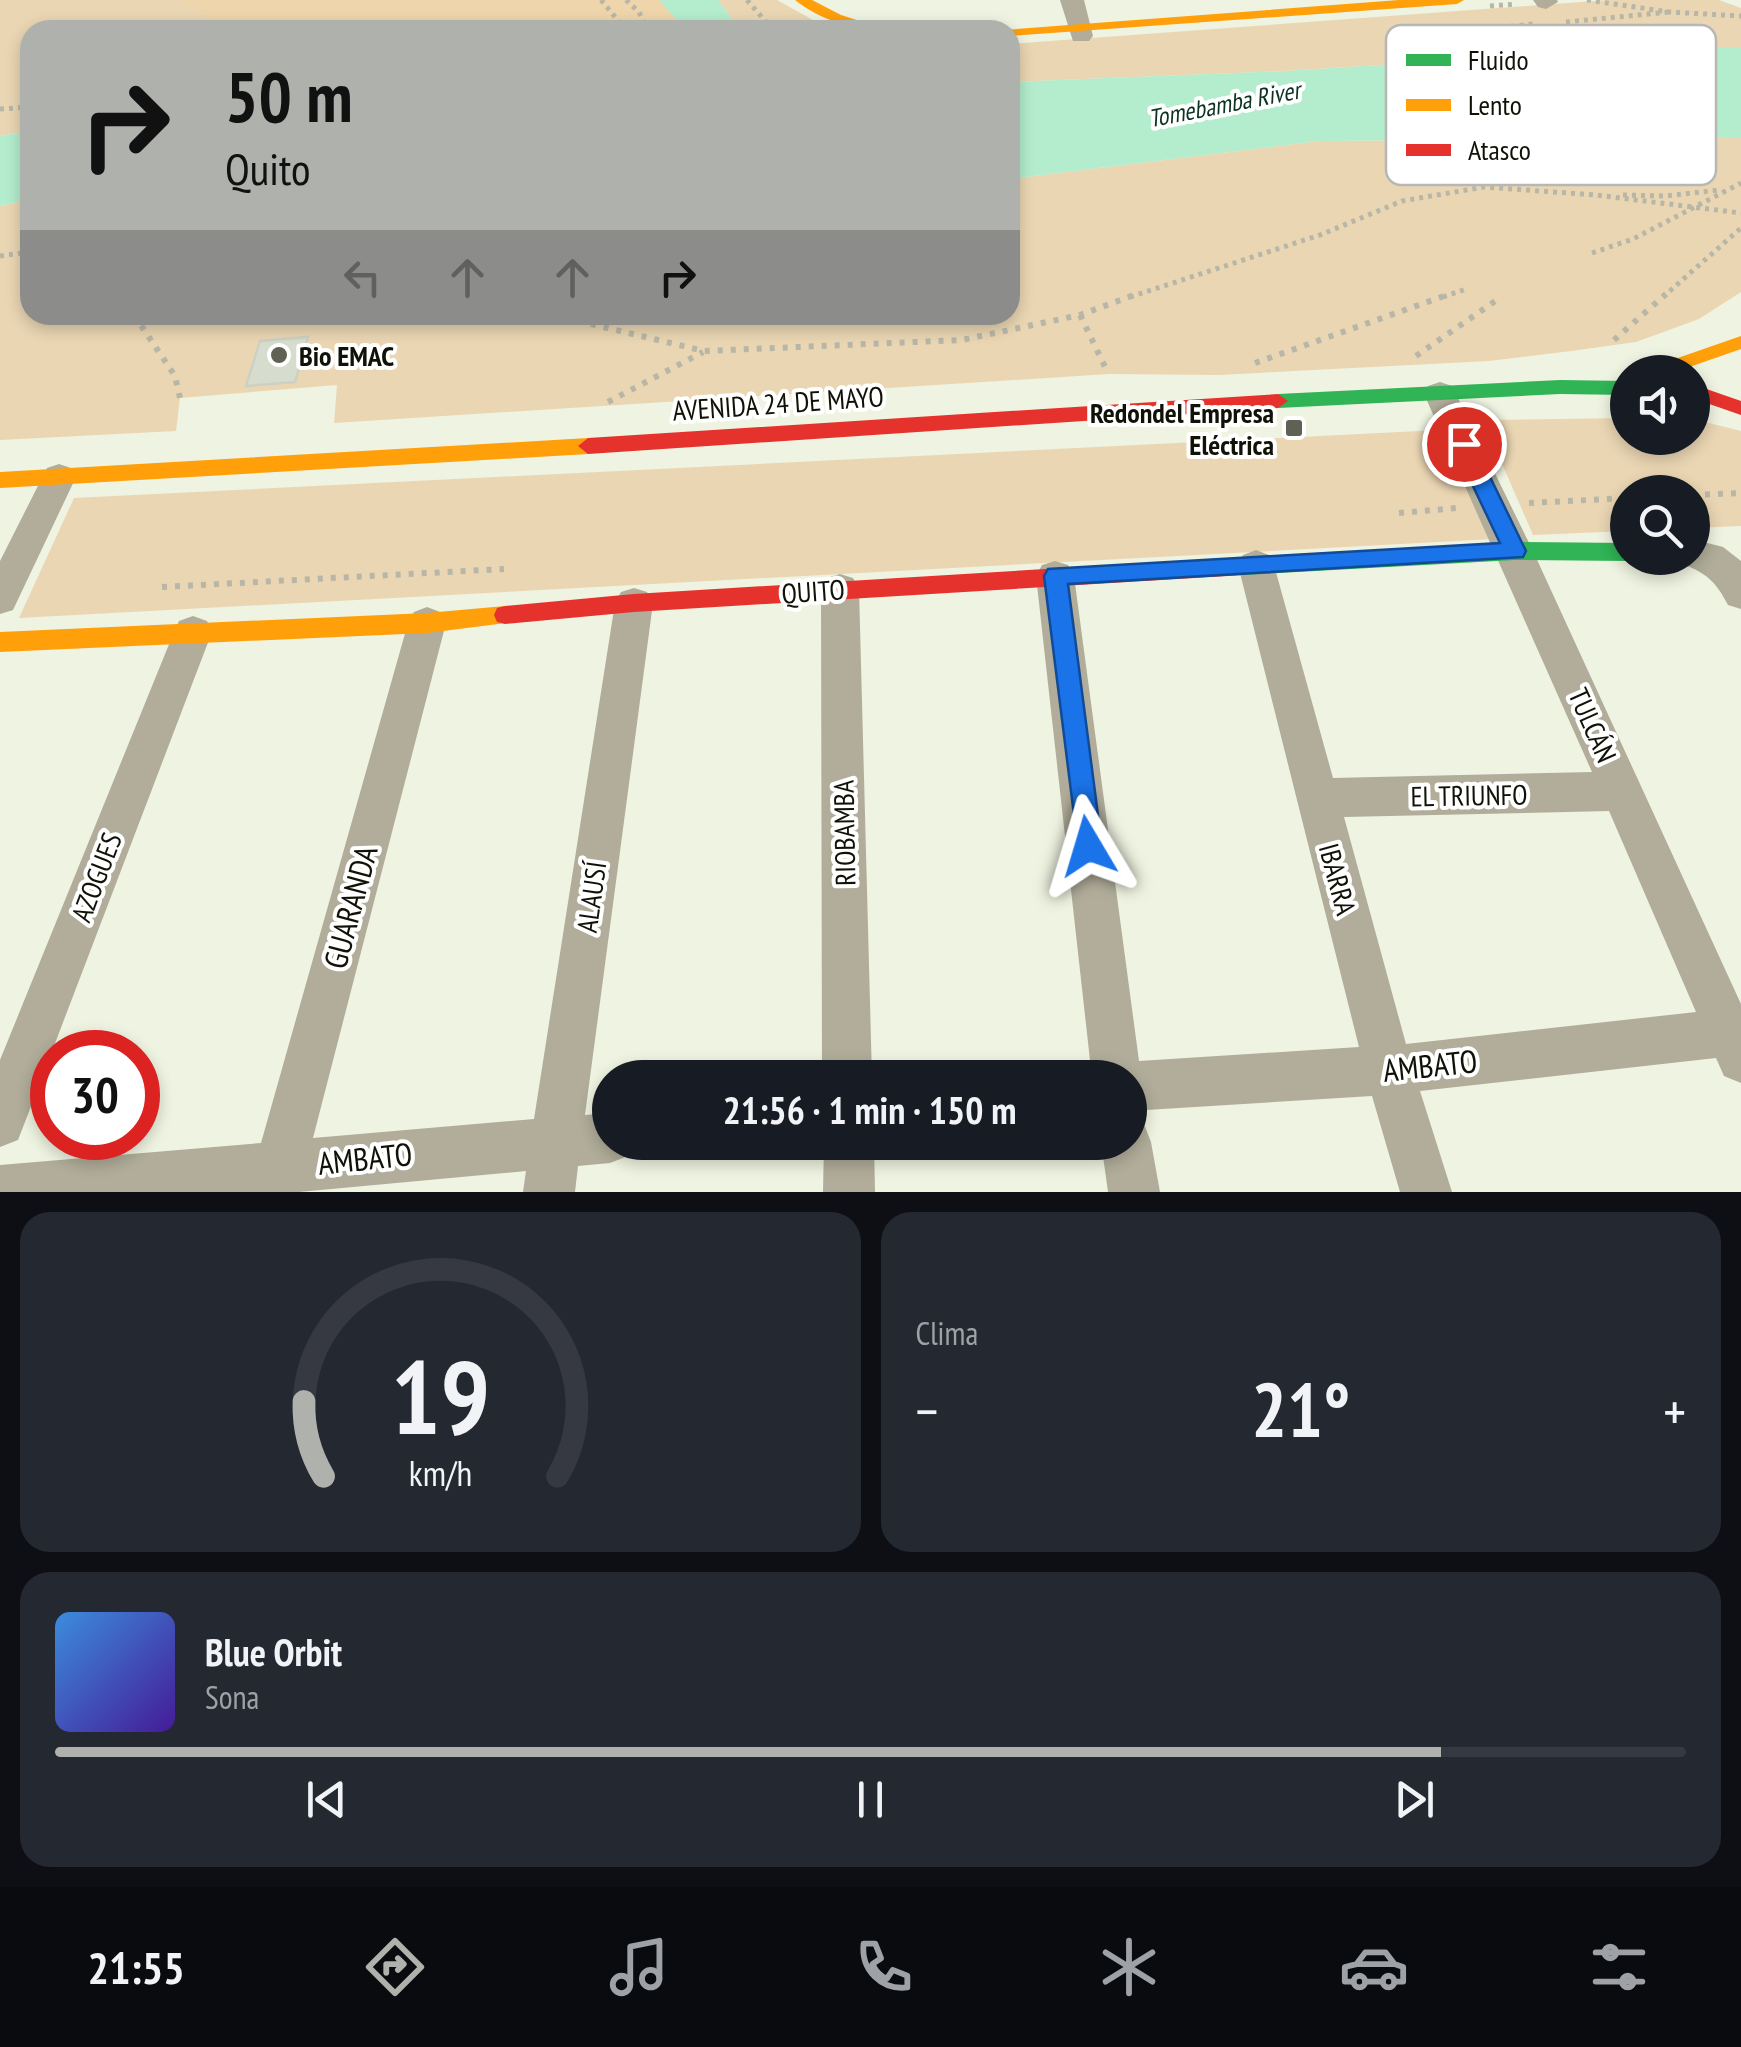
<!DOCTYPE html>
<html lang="es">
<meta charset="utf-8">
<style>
body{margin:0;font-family:"PT Sans Narrow",sans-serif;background:#242831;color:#f1f3f6;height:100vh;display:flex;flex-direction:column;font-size:38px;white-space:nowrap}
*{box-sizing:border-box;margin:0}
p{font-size:32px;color:#9ea1a6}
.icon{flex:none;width:55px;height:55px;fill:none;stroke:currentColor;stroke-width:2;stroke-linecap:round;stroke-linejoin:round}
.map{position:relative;height:1192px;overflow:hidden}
.details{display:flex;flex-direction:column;gap:20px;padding:20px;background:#0d0f14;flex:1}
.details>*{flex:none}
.banner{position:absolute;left:20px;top:20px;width:1000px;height:305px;border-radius:30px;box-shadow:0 5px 15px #0003;background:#afb1ad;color:#111;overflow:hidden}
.controls{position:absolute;left:1610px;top:355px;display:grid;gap:20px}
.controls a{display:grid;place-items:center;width:100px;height:100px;border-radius:50%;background:#171b24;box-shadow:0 5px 15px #0003;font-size:50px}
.speed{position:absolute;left:30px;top:1030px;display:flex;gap:20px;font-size:50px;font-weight:700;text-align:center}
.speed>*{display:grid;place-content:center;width:130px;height:130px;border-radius:50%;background:#171b24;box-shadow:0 5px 15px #0003;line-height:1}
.speed .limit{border:15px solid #d22;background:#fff;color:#111}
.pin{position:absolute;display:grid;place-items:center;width:85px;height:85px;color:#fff;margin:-42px;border:5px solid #fff;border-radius:50%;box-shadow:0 2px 10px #0007}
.me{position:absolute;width:110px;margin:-55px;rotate:353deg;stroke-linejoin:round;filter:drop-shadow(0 0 8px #0008)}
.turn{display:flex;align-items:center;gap:35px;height:210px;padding:0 40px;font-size:45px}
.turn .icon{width:130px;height:130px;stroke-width:2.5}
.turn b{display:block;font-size:70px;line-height:85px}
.lanes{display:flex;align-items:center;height:95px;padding:0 40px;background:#0003;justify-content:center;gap:50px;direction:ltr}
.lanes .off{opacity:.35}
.big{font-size:75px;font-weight:700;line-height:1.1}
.details .card{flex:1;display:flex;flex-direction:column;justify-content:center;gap:15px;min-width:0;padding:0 35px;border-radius:30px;background:#242831}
.details .dial{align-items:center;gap:0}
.dial svg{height:260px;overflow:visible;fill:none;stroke:#363941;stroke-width:7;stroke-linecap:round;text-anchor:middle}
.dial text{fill:#f1f3f6;stroke:none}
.song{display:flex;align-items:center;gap:30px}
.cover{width:120px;height:120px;border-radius:15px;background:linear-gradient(135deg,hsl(210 70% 55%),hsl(260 70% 35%))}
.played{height:10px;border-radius:5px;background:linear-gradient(90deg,#afb1ad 85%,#363941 85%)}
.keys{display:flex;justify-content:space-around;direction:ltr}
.heat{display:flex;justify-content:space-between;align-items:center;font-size:55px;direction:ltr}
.details .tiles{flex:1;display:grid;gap:20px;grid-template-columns:1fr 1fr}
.card:last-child{grid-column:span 2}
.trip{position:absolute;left:592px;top:1060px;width:555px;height:100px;border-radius:50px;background:#171b24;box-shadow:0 5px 15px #0003;font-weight:700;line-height:100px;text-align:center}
.menu{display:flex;height:160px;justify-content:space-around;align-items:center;background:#090b0e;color:#9ea1a6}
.menu .icon{width:70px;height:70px}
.menu .selected{color:#afb1ad}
.menu b{font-size:45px;color:#f1f3f6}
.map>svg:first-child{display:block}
</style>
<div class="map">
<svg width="1741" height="1192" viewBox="0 0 1741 1192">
<rect width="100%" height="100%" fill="#eff3e1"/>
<path fill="#ead6b3" d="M0 0H659L686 30H30V131L0 136Z
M718 0H777L831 30H740Z
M1608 0H1719L1741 8V48H1646L1287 71 1010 82V44Z
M1741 137V292L1699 319 1636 342 1571 351 1489 361 1219 375 1109 374 334 423 337 385 180 398 176 431 0 440V206L30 199V315H1010V179L1319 141Z
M1627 418 1628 438H1692L1693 419 1741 431V526L1693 528 1692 492H1628L1627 531 1533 535 1483 420Z
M1439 430 1494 539 19 618 74 498Z"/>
<path fill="#eed5ab" d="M180 0H659L686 30H223L203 11Z"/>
<path fill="#b3edcd" d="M659 0H718L740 30H686Z
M1646 48H1741V137L1319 141 1010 179V82L1287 71Z
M30 131V199L0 206V136Z"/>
<path fill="#d6dcce" stroke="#ccd1c4" stroke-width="2.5" d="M308 337 295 382 246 386 260 341Z"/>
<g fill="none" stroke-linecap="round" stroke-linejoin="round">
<path stroke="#b8b7a7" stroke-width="5" stroke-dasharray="4 5" stroke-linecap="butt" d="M601 0 626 30
M626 0 639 12 648 30
M747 0 767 23 782 28
M1587 0 1669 12 1741 16
M1490 6 1517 4
M1566 22 1669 12
M1466 31 1533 24
M0 109 30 107
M1623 195 1666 196 1720 190
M1592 253 1633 239 1741 183
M0 256 30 252
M1130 297 1320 235 1402 201 1484 187 1596 195 1741 213
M1443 297 1466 289
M1663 297 1741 228"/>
<path stroke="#b8b7a7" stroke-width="6" stroke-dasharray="5 8" stroke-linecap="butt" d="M134 315 175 376 180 398
M553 315 704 351 962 340 1080 315 1137 294
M1080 315 1108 373
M1614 340 1666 294
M1416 356 1501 297
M1255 363 1450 294
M608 402 703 352
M1692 495 1741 493
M1529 503 1628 498
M1399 513 1457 508
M162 587 504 569"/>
<path fill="#b1ad9a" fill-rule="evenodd" d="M1060 0H1084L1093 36 1089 41H1073Z
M1533 0H1557L1558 2 1546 9 1538 7Z
M1440 382 1452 386 1456 394 1533 551 1741 1004V1083L1724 1076 1716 1058 1420 1091 1452 1192H1400L1372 1096 1130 1111V1078H1092L1036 576 1042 565 1055 561 1068 565 1074 576 1139 1061 1359 1047 1238 565 1243 555 1256 550 1269 555 1274 565 1333 778 1592 772 1424 394 1428 386ZM1609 811 1696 1012 1406 1044 1344 817Z
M59 464 71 468 76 477 13 610 0 614V561L47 468Z
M1692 539 1723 547 1741 561V609L1728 605C1715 580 1705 572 1679 563L1676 558H1692Z
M840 574 853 578 859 589 872 1078H822L821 589 827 578Z
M634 588 647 592 653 603 585 1115 610 1113V1142H633L628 1156 610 1163 578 1166 575 1192H523L526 1171 299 1192H0V1165L261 1143 408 623 414 612 427 607 440 612 446 623 313 1138 534 1119 615 603 621 592Z
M193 616 207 621 212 632 25 1122 18 1140 0 1147V1060L174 632 179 621Z
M1130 1118 1144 1124 1151 1142 1160 1192H1108L1101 1142H1130Z
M824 1142H874L875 1192H823Z"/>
<path fill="#30b455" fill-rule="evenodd" d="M1560 380 1628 381V395L1560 394 1278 408 1268 401 1278 394Z
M1515 542 1628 543V558H1636L1628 561 1515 560 1244 575 1236 572 1233 566 1236 560 1244 557Z"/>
<path fill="#ff9f0a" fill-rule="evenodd" d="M795 0H812L841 15 888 30C855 30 821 21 795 0Z
M1399 0H1464L1457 4 1010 36V30H1004Z
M1741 336V349L1675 372H1629L1632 367 1672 360Z
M588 438 598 446 588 454 0 488V472Z
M505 606 513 608 516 615 513 622 427 633 0 652V632L427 613Z"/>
<path fill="#e5322d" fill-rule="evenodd" d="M1692 384 1741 401V415L1692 398Z
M1278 394 1288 401 1278 408 588 454 578 446 588 438Z
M1244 557 1252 560 1255 566 1252 572 1244 575 634 612 505 624 497 622 494 615 497 608 505 606 634 594Z"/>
</g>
<path fill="#1a73e8" stroke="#114b97" stroke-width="2.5" d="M1464 437 1474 444 1526 551 1523 557 1068 584 1102 846 1098 855 1088 859 1079 855 1044 576 1048 569 1500 543 1453 444Z"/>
<g fill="#5e6153" stroke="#fff" stroke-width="4">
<circle cx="279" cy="355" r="10"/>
<rect x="1284" y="418" width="20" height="20" rx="5"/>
</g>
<g text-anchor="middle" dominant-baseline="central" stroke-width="8" stroke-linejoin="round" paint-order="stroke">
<g font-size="25" font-style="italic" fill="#0c3222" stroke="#fff">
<text transform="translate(1224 104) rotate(-11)">Tomebamba River</text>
</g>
<g font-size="28" font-weight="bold" fill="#101207" stroke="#fff" text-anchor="start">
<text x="299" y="355">Bio EMAC</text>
<text x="1274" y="412" text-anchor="end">Redondel Empresa<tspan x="1274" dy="32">Eléctrica</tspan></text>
</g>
<g font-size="28" fill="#101207" stroke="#fff">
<text transform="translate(778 403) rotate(-4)">AVENIDA 24 DE MAYO</text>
<text transform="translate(813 591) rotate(-4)">QUITO</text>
<text transform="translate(1593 725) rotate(66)">TULCÁN</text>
<text transform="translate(1469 795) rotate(-1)">EL TRIUNFO</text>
<text transform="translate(844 833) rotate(-91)">RIOBAMBA</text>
<text transform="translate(96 877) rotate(-69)">AZOGUES</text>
<text transform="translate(1338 879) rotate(75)">IBARRA</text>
<text transform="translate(591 897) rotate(-82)">ALAUSÍ</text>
</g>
<g font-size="32" fill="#101207" stroke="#fff">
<text transform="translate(350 907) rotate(-75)">GUARANDA</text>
<text transform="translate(1430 1065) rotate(-6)">AMBATO</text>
<text transform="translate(365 1158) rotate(-6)">AMBATO</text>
</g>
</g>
<rect x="1386" y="25" width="330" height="160" rx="15" fill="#fff" stroke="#b7b8b5" stroke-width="2.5"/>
<rect x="1406" y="54" width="45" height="12" fill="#30b455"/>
<rect x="1406" y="99" width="45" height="12" fill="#ff9f0a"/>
<rect x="1406" y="144" width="45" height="12" fill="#e5322d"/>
<g font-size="28" fill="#101207">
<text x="1468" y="70">Fluido</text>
<text x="1468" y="115">Lento</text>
<text x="1468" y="160">Atasco</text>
</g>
</svg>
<div class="controls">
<a><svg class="icon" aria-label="sound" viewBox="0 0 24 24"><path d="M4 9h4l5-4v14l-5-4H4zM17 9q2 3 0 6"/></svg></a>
<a><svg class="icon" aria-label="search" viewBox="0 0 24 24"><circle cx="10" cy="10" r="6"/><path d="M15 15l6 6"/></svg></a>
</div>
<div class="speed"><div class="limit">30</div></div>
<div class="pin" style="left:1464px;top:444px;background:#d93025"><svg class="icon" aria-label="arrive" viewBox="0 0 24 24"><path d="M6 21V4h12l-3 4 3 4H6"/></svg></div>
<svg class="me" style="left:1088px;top:846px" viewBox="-20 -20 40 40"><path d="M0-17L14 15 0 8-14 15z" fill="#1a73e8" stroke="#fff" stroke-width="4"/></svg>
<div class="trip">21:56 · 1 min · 150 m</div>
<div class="banner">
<div class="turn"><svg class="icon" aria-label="right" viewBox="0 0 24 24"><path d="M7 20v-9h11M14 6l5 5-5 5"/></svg><div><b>50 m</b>Quito</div></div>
<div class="lanes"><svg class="icon off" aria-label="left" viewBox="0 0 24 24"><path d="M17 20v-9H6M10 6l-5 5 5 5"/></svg><svg class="icon off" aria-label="ahead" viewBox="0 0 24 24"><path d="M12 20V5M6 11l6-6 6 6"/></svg><svg class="icon off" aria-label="ahead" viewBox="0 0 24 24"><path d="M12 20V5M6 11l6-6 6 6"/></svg><svg class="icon" aria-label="right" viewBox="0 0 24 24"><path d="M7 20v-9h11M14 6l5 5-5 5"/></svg></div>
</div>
</div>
<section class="details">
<div class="tiles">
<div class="card dial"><svg viewBox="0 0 100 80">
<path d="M14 69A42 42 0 1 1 86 69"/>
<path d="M14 69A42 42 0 0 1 8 46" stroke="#afb1ad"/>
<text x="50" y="56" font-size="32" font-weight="700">19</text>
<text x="50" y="72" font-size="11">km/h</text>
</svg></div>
<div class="card"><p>Clima</p>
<div class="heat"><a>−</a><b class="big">21°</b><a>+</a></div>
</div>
<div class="card">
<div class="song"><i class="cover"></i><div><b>Blue Orbit</b><p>Sona</p></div></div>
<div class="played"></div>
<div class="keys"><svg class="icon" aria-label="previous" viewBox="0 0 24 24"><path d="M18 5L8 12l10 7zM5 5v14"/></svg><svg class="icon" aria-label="pause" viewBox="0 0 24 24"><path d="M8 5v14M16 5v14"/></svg><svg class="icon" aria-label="next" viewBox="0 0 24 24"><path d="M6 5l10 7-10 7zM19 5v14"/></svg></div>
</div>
</div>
</section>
<nav class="menu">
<b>21:55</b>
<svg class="icon selected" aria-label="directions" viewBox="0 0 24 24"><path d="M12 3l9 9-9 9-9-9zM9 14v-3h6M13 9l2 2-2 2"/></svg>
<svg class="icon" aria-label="music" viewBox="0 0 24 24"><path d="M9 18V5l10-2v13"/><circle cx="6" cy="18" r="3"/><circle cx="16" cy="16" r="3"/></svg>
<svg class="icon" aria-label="phone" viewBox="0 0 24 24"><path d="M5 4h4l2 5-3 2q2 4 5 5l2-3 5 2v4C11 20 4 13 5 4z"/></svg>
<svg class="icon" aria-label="climate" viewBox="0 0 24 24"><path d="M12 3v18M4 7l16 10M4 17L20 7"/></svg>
<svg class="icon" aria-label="car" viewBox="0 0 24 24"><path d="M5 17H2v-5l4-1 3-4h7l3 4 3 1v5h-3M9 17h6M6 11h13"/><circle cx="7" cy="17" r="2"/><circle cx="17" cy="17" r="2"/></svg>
<svg class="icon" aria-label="filters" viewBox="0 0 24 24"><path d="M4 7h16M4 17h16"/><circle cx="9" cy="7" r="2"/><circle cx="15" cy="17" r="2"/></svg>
</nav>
